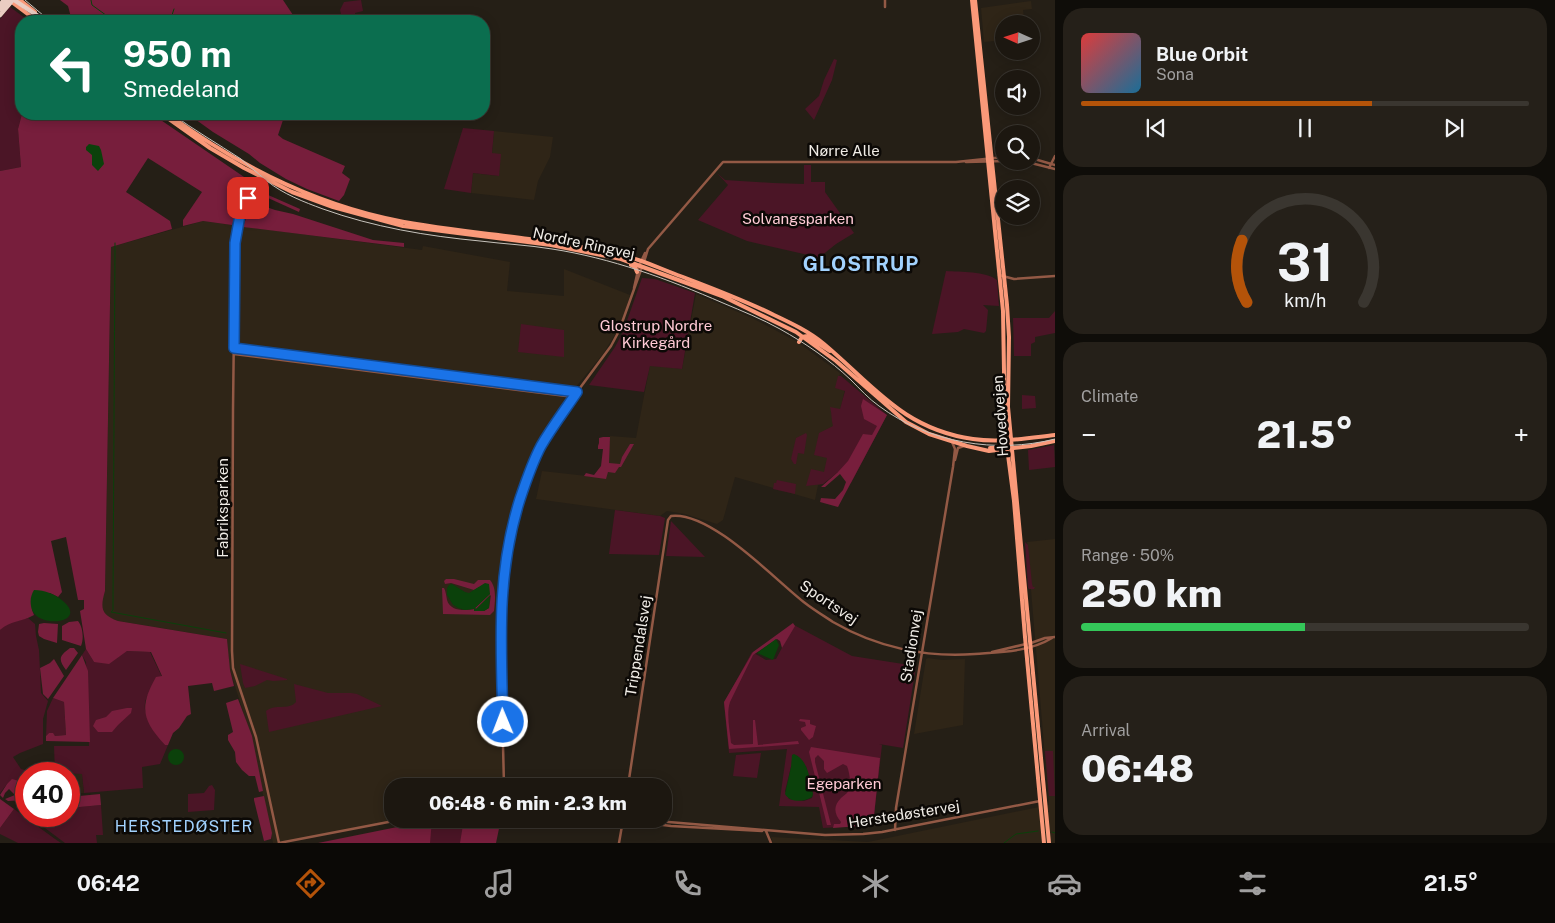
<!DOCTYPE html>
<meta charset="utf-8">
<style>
body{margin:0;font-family:"Public Sans",sans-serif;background:#252019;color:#f1f3f6;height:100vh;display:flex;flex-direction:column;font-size:19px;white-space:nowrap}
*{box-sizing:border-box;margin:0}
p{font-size:16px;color:#a09f9f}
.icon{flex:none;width:28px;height:28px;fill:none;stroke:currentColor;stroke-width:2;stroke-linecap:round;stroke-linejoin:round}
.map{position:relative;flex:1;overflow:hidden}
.side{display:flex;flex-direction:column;gap:8px;padding:8px;background:#0f0d09;width:500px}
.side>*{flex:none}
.hud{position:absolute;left:15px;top:15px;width:475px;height:105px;border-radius:20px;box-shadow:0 2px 12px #0003,0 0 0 1px #3a3630;background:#0b6e4f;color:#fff;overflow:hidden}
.needle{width:32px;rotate:273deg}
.fabs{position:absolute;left:995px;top:15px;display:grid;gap:10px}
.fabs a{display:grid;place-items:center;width:45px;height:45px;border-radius:50%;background:#1c1710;box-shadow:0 2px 12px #0003,0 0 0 1px #3a3630;font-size:25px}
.speed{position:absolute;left:15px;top:762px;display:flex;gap:10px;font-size:25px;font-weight:700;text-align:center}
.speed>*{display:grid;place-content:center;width:65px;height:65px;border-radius:50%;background:#1c1710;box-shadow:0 2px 12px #0003,0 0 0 1px #3a3630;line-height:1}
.speed .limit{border:8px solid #d22;background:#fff;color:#111}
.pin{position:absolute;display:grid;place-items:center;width:42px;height:42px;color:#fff;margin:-21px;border-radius:10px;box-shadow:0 2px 8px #0006}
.me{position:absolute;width:55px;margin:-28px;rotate:359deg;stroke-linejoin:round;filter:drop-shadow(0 0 4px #0008)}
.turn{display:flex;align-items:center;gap:18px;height:105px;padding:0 25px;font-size:22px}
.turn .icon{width:65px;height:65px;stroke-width:2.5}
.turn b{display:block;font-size:35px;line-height:42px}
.big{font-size:38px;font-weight:800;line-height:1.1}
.side .widget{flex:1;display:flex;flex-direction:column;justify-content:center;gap:8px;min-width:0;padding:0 18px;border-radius:20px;background:#252019}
.side .dial{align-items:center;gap:0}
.dial svg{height:130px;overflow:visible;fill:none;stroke:#3a3630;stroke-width:7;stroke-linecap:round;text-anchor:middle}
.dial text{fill:#f1f3f6;stroke:none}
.song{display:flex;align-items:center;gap:15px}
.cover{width:60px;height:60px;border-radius:8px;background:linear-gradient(135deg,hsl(0 70% 55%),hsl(200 70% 35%))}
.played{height:5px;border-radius:2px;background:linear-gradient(90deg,#b45309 65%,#3a3630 65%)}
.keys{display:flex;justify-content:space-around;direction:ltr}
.heat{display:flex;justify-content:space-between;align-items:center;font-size:28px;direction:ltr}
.charge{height:8px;border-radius:4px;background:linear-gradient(90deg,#34c759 50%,#3a3630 0)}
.trip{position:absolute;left:384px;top:778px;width:288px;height:50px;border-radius:20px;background:#1c1710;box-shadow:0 2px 12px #0003,0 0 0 1px #3a3630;font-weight:800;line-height:50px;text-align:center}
.tab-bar{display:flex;height:80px;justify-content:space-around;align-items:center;background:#0b0906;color:#a09f9f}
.tab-bar .icon{width:35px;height:35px}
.tab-bar .active{color:#b45309}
.tab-bar b{font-size:22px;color:#f1f3f6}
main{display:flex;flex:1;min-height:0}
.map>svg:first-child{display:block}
</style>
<main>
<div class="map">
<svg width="1055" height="843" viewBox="0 0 1055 843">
<rect width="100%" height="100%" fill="#251f16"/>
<path fill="#2f2517" d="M1031 1 1032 9 1023 10 1025 24H1004V40L984 42 981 8Z
M494 131 553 137 550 157 538 181 534 200 471 193 473 173 498 176 492 153Z
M203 221 422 250 423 246 510 262 507 291 564 296V269L630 295 622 323 603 354 575 388 524 481 511 522 500 607 503 786H392V819H403L282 843H273L251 737 229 667 227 639 118 621 109 618 102 611V600L105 591 111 247Z
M696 294 752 318 796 341 840 373 838 383 846 385 823 484 818 485 815 500 735 477 723 520 717 524 685 514 667 511 660 516 536 499 542 471 605 478 610 436 636 438 650 365 682 369Z
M1055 539V843H773L771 837 868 842 1049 805 1027 542Z
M928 658 942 660 965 659 963 725 914 734 926 659Z
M52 773 82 774 84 793 69 794V774Z"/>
<path fill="#4b1526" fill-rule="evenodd" d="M361 0 363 11 355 13V15L342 18 340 10 344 2Z
M10 7 29 21H21L22 114 18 129 21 167 0 171V19Z
M834 59 837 60 832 80 814 120 805 109 819 96 824 80Z
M463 128 494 131 492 153 501 154 499 176 473 173 471 193 444 189Z
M804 165H811V182H825V192L854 233 836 244 821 256V271L816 270 817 257 747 241 698 220 728 185 717 173 725 180 773 183 804 184Z
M946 271C960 272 986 271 997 280L999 306 983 305 988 310 986 331 984 333 964 329 958 332 932 334Z
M642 278 655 279 695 293 682 369 650 366 644 392 589 385 615 347 623 332Z
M1055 311V333L1035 337V342L1031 344V356H1014L1013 318H1049Z
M521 324 564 330V357L518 352Z
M838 376H841L887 415 851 483 838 472 823 484 806 486 811 469 824 472 827 458 814 455 819 433 833 426C831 420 832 413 830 407L840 409 845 391 835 388Z
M1022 395 1035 396 1036 408 1022 409Z
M806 433 807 435 804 454 798 453 796 464H794L791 459 796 438Z
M1054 445 1055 467 1029 470 1028 450Z
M777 480 796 484 795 494 773 489 774 483H776Z
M615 510 660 516 665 518 659 555 609 554Z
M671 521 705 557 666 556Z
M1025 542 1028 545 1032 584 1033 587H1035L1034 589H1029L1028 588Z
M28 618 35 624 36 636 39 650 41 693 48 701 43 719V744L20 753 13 757 21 769 25 770 35 767 36 774H26V786L19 781 7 784 0 793V630L7 623Z
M794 625 852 656 916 666 903 748 879 744 882 745 873 825 823 828 819 807 779 806 787 749 729 753 724 703 752 652 766 660 776 659ZM806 766 813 794 812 798 804 801 789 799 785 791 791 767Z
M86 649 94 662 127 651 150 652 162 677C157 684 149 691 146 699 140 715 157 733 165 745H168L160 764 142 767 143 788 84 793 82 774 55 773 54 746H89L86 662 82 655Z
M240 664 287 679V680L273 681 267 680 255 686 245 688 243 683Z
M294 684 328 693H351L357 694 382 706 269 732 266 711C276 703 288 711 296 702Z
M53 698 64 702 66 735 55 736 52 733H49L46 736 47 711Z
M1045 751H1053L1055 796H1049Z
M761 753 757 778 733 776 736 755Z
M212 785 215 790 214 810 188 812V794L204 793 209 786Z
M101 805 103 835H96L97 843H65L29 816H69V808Z
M14 809 55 839 61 843H18L0 834V828Z
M436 819H498L495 843H325Z"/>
<path fill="#771e3c" d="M60 0H283L297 21H72L68 6Z
M22 114H152L247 179 232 225 203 221 183 226V220L202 192 148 158 126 192 170 221 172 229 111 247 105 591C100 608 101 615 118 621L227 639 230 670 234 686 214 691 212 683 188 686 191 714 187 716 179 728 173 733 168 745H165C142 720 139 707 156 677L162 676 151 652 127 651 109 664 94 662 86 649 80 611 84 609V600H78L66 537 51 541 62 592 58 597 50 593 32 610 34 615C22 622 11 620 0 630V171L21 167 18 129Z
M188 114H285L278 135 283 139 345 166 342 173 350 179 344 195 339 201 307 189 286 179 260 163 249 154 213 132Z
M259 191 300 209 299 212 257 193Z
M252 202 275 210 293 214 373 240 404 243V247L243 227Z
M863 399 887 415 838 507 820 502 821 498 835 499 843 490 846 482 840 474 825 487H821L838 472 848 461 863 434 872 435 877 426 864 419 861 406Z
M603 437H610L609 463 620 464 622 457 630 444H634L621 467H619L615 473 608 472 606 479 584 476 586 473 594 475 601 466 603 449H598V446L599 443V438Z
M446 579H454L474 584 478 580H490C497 588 495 601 494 611L490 615 443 614 442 588H444C446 592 446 595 447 600 450 611 464 611 474 609L475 611H484L489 608 491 595 476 609 475 608 490 594 479 587 474 590 451 583 445 584 444 581Z
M78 621C83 627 84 639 81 646L62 640V626L69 622Z
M44 623 58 624 57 643 44 639 39 636 38 632 39 624Z
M793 623 795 626 782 648 780 641 777 639 753 655 730 702C726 714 730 731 731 743L734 745 753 744V720H755L758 745 798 741 799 744 729 749 724 702 753 652Z
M70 648H74L78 653 66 670C58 659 59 656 70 648Z
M82 655 88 671 90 742 46 741V736L49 733H53L55 736 66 735 64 702 53 698Z
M54 659 64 676 48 699 43 694 40 668 50 663Z
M238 699 252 736 263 791 259 792 255 776H249L242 770 236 762 235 752 228 740V735L233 732 226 703Z
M127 708H132L131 713 118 725 112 732H98L93 726 96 720 106 717 112 711Z
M800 719 810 720V724L816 726 813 737 809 740 801 730V728L806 726 805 722 799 721Z
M811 747 880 758 873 825 833 828 834 824H840L841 822C834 814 833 806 841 798 843 796 845 795 847 793 852 787 850 774 847 766L843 764 827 773 824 769V761L818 755 815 758V762L831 825H827L809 752Z
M12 779 19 781 26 786V800L8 801 5 799 15 795 9 789 5 793 3 798 0 795 7 784Z
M100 794 101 805 69 808V797Z
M264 796 272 833 271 839 264 841 254 800V798Z
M0 799 14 809 0 828Z
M464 819H501L496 843H460Z
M432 820 430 843H318Z"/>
<path fill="#0b410b" d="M89 144 99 146 101 150 104 164 98 171 92 165V155L86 150V147Z
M485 583 489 584 490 594 475 608 476 609 490 595 489 608 484 611H474V609L465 610 458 608 453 605 447 595V588L449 585 452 584 465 592 469 593Z
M34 590C45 590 55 594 63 601 90 624 34 630 31 606 30 600 31 595 34 590Z
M776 639 779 645 773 660 757 653Z
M168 757a8 8 0 1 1 16 0a8 8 0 1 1-16 0Z
M794 754C808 759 810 780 813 794L812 797C804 802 790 803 785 794L791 767 792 755Z"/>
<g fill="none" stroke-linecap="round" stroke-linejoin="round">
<path stroke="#0b410b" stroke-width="1" d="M91 0 92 5 114 21
M170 21 174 9
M115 243 113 604V610L111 612 226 633
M1052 832 1055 833
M1004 843 1016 834 1038 831"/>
<path stroke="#935945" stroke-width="2.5" d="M885 7V0
M1031 158 1055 165
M1023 161 1055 169
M966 162 1006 161
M1049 168 1055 156
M259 175 240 215 235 243 233 410 232 651 233 668 256 737 279 843
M648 249 723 162H956L1004 157
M644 262 648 249
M999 275 1014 279 1055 276
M634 288 639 266 645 253
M234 348 577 392
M234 354 574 397
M955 460 958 448 964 446
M1031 643 1045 638 1055 637
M992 652 1026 644
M504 786 500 621 503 572 515 514 532 465 541 447 577 392 611 346 619 331 642 267
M628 786 668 520 671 516C711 511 774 579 805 603 814 610 824 616 833 622 876 647 926 658 975 654 1001 652 1029 652 1052 638
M614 819 671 826 762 831
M633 819 825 835 863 834 882 832 1040 801
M895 830 896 808 953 467 955 449 952 442
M766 831 771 843
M279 843 404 819
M619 843 623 820"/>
<path stroke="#fa9979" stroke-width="4" d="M9 0 37 21
M20 0 35 12
M972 0 1003 311 1005 432 1014 501 1025 637 1044 843
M975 0 1007 305 1009 337 1008 407 1049 843
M162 114 210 148 244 168 292 192 333 207 403 226 551 245 621 259 722 296 796 332 836 361 906 422 929 434 967 446 989 451 1031 446 1055 441
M168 114C233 162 306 200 385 218 432 229 481 232 529 239 561 243 594 249 625 256 642 260 659 268 675 274 709 287 742 299 774 315 791 323 810 332 824 344 874 386 903 429 973 439 1000 443 1028 438 1055 435
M631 265 635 267 637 272
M799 342 802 337 807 336 830 351
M990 448H1000L1008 443"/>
<path stroke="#eaccc2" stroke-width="4.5" d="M14 0 44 20
M0 5 4 0
M1 9 8 0
M0 15 11 2"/>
<path stroke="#c7c3bc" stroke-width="1" d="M25 0 50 21
M172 114C194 130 218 144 241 159 250 166 258 174 267 181 283 194 304 202 323 209 373 227 427 236 480 241 504 244 528 245 552 249 611 258 668 279 723 303 742 311 762 319 780 329 805 343 830 360 851 380 860 389 869 399 879 406 929 443 996 454 1055 439"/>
</g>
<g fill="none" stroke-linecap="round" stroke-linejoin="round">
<defs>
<path id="route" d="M248 198 240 215 235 243 234 348 577 392C565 410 552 427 541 446 532 463 526 481 520 499 496 575 501 644 503 722"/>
</defs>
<use href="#route" stroke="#114b97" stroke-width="12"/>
<use href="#route" stroke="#1a73e8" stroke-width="9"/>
</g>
<g text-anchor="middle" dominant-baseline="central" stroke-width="5" stroke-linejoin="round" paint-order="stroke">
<g font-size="15" fill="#f0ece6" stroke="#0c0906">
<text x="844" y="150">Nørre Alle</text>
<text transform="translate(584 243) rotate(12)">Nordre Ringvej</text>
<text transform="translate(1000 416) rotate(-94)">Hovedvejen</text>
<text transform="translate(222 508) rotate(-90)">Fabriksparken</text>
<text transform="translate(829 602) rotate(34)">Sportsvej</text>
<text transform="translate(638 646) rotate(-81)">Trippendalsvej</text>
<text transform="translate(911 646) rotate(-81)">Stadionvej</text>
<text transform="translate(904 814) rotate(-9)">Herstedøstervej</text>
</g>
<g font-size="15" fill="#ffcad5" stroke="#0c0906">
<text x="798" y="218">Solvangsparken</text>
<text x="656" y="325">Glostrup Nordre<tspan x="656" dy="17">Kirkegård</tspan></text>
<text x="844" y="783">Egeparken</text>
</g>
<g font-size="16" letter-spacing="1" fill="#a2d2fe" stroke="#0c0906">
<text x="184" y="826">HERSTEDØSTER</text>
</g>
<g font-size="20" font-weight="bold" letter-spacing="1" fill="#a2d2fe" stroke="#0c0906">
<text x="861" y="264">GLOSTRUP</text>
</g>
</g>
</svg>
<div class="fabs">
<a><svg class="needle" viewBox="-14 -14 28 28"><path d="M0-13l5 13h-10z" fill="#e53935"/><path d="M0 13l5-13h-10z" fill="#a09f9f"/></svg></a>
<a><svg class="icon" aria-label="sound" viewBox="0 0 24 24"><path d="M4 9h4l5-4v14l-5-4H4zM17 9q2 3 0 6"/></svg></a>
<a><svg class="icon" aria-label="search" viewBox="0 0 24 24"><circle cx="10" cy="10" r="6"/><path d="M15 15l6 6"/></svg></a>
<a><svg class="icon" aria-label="layers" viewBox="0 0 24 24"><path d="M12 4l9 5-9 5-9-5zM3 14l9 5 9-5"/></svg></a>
</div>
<div class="speed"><div class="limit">40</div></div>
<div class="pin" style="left:248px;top:198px;background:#d93025"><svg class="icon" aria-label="arrive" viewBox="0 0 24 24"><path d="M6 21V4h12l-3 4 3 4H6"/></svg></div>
<svg class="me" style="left:503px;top:722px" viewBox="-20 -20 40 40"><circle r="17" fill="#1a73e8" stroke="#fff" stroke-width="3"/><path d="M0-11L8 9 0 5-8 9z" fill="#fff"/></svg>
<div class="trip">06:48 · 6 min · 2.3 km</div>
<div class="hud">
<div class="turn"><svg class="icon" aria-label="left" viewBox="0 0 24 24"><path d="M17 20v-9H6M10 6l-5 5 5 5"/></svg><div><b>950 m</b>Smedeland</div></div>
</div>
</div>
<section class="side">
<div class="widget">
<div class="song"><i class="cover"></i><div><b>Blue Orbit</b><p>Sona</p></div></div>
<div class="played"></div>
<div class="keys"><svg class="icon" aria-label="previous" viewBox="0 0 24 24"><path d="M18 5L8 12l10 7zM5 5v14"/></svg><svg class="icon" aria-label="pause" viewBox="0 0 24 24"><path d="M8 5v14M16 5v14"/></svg><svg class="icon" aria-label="next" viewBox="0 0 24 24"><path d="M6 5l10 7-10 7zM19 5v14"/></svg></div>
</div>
<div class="widget dial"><svg viewBox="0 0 100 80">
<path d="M14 69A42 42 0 1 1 86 69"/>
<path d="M14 69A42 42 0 0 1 11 31" stroke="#b45309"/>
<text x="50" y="56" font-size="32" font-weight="700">31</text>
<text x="50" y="72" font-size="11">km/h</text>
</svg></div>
<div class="widget"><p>Climate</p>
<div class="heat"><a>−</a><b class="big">21.5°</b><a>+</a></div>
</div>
<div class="widget"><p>Range · 50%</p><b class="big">250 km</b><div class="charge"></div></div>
<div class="widget"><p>Arrival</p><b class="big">06:48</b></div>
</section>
</main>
<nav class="tab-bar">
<b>06:42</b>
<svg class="icon active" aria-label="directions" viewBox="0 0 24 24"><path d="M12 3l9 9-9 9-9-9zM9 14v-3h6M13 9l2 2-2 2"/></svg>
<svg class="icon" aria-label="music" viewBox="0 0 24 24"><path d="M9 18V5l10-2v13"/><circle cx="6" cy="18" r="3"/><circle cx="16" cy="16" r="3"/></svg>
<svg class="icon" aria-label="phone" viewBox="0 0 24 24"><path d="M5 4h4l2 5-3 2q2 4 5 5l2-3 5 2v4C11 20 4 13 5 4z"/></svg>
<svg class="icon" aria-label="climate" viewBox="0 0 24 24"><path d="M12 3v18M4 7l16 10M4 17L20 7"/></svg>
<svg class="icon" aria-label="car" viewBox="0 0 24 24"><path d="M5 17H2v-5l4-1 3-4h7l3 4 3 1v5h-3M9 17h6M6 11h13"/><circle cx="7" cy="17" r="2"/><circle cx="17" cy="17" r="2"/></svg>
<svg class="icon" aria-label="filters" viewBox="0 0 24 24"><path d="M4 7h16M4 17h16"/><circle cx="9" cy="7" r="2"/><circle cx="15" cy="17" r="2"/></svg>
<b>21.5°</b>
</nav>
